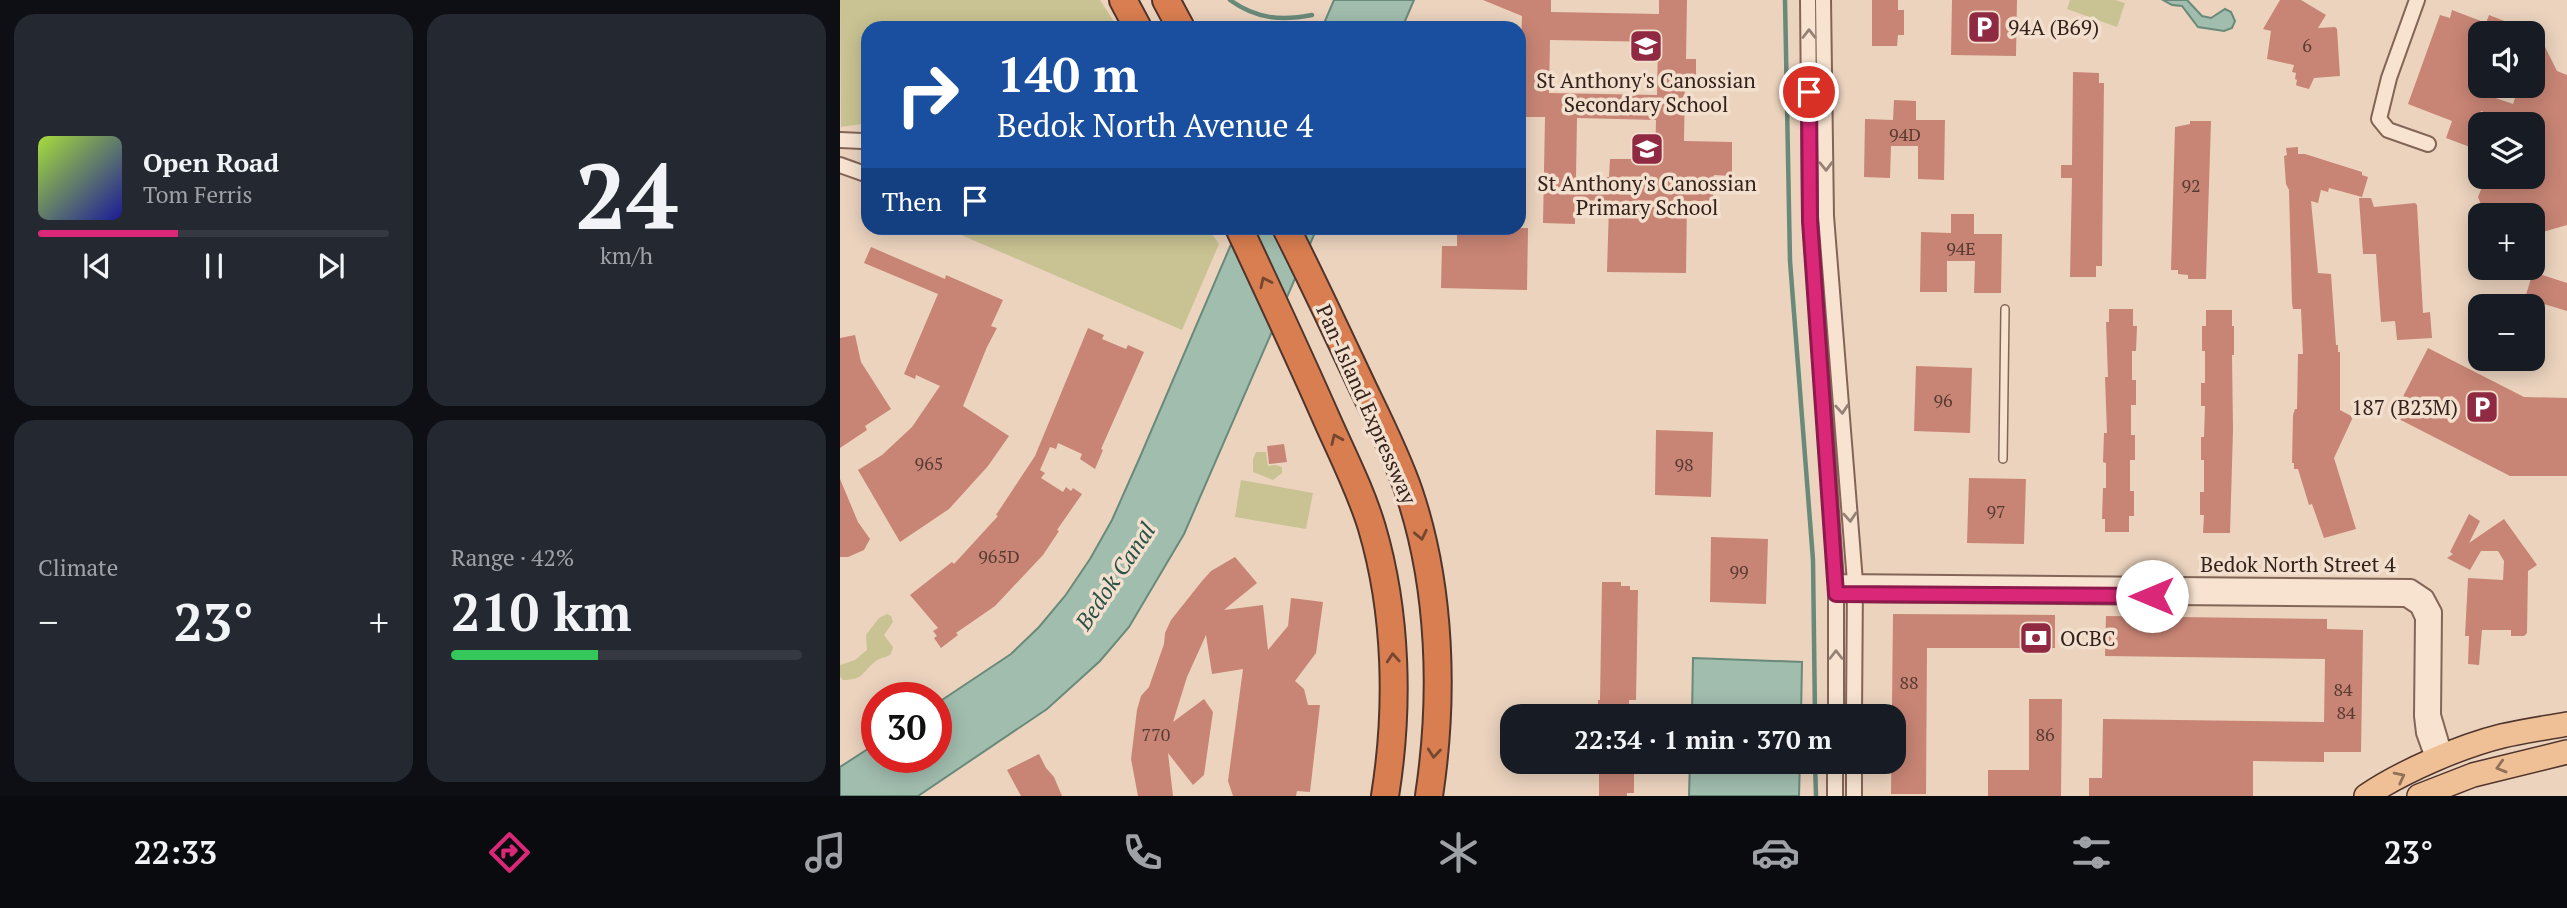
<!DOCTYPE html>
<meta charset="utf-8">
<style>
body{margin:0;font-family:"PT Serif",serif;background:#242831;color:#f1f3f6;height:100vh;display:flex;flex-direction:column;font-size:26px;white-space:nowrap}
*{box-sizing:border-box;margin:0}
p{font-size:23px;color:#9ea1a6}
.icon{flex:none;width:38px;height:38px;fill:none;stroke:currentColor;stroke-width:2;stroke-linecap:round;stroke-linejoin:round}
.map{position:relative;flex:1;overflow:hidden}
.panel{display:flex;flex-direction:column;gap:14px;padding:14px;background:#0d0f14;width:840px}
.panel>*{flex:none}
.banner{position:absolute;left:21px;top:21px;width:665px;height:214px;border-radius:21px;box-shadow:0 4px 18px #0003;background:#1a4fa0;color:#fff;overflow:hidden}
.tools{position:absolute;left:1628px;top:21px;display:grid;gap:14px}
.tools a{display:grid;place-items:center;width:77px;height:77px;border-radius:14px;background:#171b24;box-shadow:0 4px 18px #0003;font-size:35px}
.speed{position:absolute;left:21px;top:682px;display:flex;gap:14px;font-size:35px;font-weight:700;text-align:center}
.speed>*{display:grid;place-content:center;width:91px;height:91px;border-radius:50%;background:#171b24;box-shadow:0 4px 18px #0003;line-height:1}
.speed .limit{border:10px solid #d22;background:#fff;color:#111}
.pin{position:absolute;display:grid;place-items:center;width:60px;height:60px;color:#fff;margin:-30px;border:4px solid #fff;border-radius:50%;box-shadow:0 2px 7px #0007}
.me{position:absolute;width:77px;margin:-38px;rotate:270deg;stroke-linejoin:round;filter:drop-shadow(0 0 5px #0008)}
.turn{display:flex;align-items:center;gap:24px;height:147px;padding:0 21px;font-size:32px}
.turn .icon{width:91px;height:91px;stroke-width:2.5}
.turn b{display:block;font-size:49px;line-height:60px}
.then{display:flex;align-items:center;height:66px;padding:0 21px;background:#0003;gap:14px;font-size:26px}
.big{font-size:52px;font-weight:700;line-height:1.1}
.panel .card{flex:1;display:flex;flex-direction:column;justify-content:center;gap:10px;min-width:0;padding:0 24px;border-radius:21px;background:#242831}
.panel .dial{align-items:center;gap:0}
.dial b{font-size:91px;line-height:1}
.song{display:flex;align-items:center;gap:21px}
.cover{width:84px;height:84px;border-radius:10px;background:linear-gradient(135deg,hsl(80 70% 55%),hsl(240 70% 35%))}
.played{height:7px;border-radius:4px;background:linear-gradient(90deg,#db2777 40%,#363941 40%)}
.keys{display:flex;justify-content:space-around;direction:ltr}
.heat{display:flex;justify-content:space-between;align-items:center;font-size:38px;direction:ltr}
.charge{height:10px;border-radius:5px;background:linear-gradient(90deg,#34c759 42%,#363941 0)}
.panel .tiles{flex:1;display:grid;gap:14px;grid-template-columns:repeat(2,1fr)}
.trip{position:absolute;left:660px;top:704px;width:406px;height:70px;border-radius:21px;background:#171b24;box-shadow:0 4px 18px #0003;font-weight:700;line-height:70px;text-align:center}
.dock{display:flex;height:112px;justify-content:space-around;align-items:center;background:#090b0e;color:#9ea1a6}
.dock .icon{width:49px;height:49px}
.dock .current{color:#db2777}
.dock b{font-size:32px;color:#f1f3f6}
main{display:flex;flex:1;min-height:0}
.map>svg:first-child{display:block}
</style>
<main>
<section class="panel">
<div class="tiles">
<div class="card">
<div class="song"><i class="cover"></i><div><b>Open Road</b><p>Tom Ferris</p></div></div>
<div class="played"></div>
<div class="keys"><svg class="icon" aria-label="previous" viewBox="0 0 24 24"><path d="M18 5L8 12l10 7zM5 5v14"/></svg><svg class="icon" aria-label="pause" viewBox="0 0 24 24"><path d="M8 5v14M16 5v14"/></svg><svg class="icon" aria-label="next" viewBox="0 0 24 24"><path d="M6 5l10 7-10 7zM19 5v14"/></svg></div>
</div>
<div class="card dial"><b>24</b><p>km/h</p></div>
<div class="card"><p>Climate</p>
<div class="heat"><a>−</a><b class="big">23°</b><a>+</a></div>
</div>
<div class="card"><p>Range · 42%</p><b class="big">210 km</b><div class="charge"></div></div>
</div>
</section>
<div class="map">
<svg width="1727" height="796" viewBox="0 0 1727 796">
<rect width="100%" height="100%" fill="#ebd3be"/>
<path fill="#c9c393" d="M0 0H260L278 28H28V123L1 127Z
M1230 0H1275L1285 3 1277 27 1227 9Z
M105 228H368L379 244 342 330Z
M416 452H426L428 466 436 465 442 467V473L433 480 413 472V459Z
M401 480 473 493 466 529 395 517Z
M47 614 51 616 53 622 44 635 53 647 51 654C46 658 41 657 36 661 22 671 25 680 3 680L0 677V665L15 660 27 650 26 635 39 618Z"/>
<path fill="#a1bdae" stroke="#698a7a" stroke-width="2" d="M494 0H574L562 28H482Z
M1323 0H1347L1362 16 1371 18 1385 9 1391 12 1395 21 1392 28 1384 31 1358 27 1342 6 1332 5Z
M398 228H477L344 534 289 627 260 661 207 709 78 796H0V767L37 743V758H96V704L171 654 199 627 225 596 250 559 272 520 300 457Z
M853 658 962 662 961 716H852Z
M850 761H960L959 796H849Z"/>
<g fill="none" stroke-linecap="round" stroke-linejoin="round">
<path stroke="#698a7a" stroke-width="4.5" d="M390 0C416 19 442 21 472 15
M945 0 950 261 973 560 975 716
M975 761 976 796"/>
</g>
<path fill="#c88575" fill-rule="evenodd" d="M643 0H711V12L819 14V0H847L846 59H856V80H845L844 141 892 142V176L874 175 873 201H847L846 273 767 272 769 205H735V224L703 223 705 117H679L682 16ZM710 40 818 42 817 95 709 93ZM737 118 816 120 815 159H770L769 177H736Z
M1032 0H1058V10H1064V35H1058L1057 46H1032Z
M1112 0H1177L1176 56 1111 55Z
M1440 0H1461L1486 15 1478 28 1495 27 1497 29 1500 76 1474 78 1469 89 1458 86 1456 85 1457 80 1455 79 1456 73 1452 72 1454 65 1427 59 1431 31 1423 29Z
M1612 10 1646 23 1649 15 1672 24 1670 33H1640V86H1650L1647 95 1673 104 1679 86H1692V48L1698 33 1717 71 1727 75V225L1692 235V215H1645L1638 197 1646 177H1692V124H1665L1667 121 1641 111 1630 147 1606 138 1612 121 1568 104 1600 15 1610 18Z
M1233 72 1259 73V83H1264L1262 266H1256V277H1230L1232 178H1221V165H1232Z
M1054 100 1076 101V120H1105L1104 180 1078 179V146H1051L1050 178 1024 177 1025 119 1053 120Z
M1350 121H1371L1366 279H1348V275L1338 274V270H1331L1335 127 1350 124Z
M1458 147V154H1465L1522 172V175L1528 177 1522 197 1489 188 1488 192 1481 190 1478 203 1471 201 1478 273 1491 274 1496 345H1498V352H1500V410L1513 417 1494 458 1516 529 1484 538 1472 504 1469 505 1458 469H1454V463H1452L1453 415 1455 409H1457L1458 354H1463L1461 309H1453L1452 303 1449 190 1446 184 1444 156 1447 155 1446 148Z
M1519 198H1531L1534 207 1575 203 1577 205 1583 313 1590 312 1592 338 1557 340 1555 321 1541 322 1536 254H1523Z
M1111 214H1134V234H1162L1161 293H1134L1135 261H1107V292H1080L1081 232 1111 233Z
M617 228H688L687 290 601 288 602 246H617Z
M31 247 105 279 106 275 163 300 151 326 157 328 147 347 123 406 169 436 148 466 109 509 60 542 18 470 42 455 72 427 100 386 76 375 75 379 64 374 98 294 24 263Z
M1693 272 1727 283V311L1685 298Z
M1269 309H1293V326H1297L1296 351H1292V380H1296V405H1291V435H1295V460H1290V491H1294V516H1289V532H1265V519H1262L1263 488H1266V463L1263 462 1264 433H1267L1265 377H1268L1266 322H1269Z
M1366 310H1392V326H1394V355H1392L1393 430 1390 533H1363L1364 515H1360V492H1364V460H1361V437H1364L1365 406H1361V383H1365V351H1362V326H1366Z
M248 328 264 335 262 339 286 349 288 345 304 352 261 449 263 450 255 469 240 459 242 454 218 443 216 449 210 447 200 470 205 473 201 478 223 492 226 487 231 491 233 488 242 494 217 530 219 531 203 555 155 606 116 633 118 635 101 648 94 638 97 636 93 631 98 628 70 595 112 562 114 564 158 516 156 515 195 456Z
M15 335 21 362 51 409 25 426 27 430 0 448V338Z
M1588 348 1684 397 1727 398V476H1670L1553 416Z
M1076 366 1132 368 1130 433 1074 431Z
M816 430 873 432 871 497 815 495Z
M444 444 447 462 429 464 427 446Z
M1129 478 1186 479 1184 544 1127 543Z
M0 479 18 522 30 539 24 550 8 557H0Z
M1629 514 1640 521 1629 543 1664 519 1697 565 1688 571 1687 633 1684 636H1671V630H1642L1639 665 1628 664 1629 636H1625L1628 578 1663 580 1664 561 1658 551H1641L1630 570 1607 558 1613 554 1610 552Z
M871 537 928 539 926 604 870 602Z
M395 557 417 583 384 610 423 605 428 650 448 626 451 598 483 602 476 653 455 681 464 689 468 705H480L470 792 457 791 456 796H393L388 781 403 669 372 674 366 635 347 677 333 722 364 699 373 712 364 775 353 785 328 753 333 796H298L291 759 297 710 301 696 309 687 324 644 325 633 331 620 362 581 371 571Z
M762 582H781V586H790V590H798L796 700H789V716H760L758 713V700H760Z
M1053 614 1215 615V648H1087L1086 794H1051Z
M1266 616 1487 619V629L1523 630 1521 752H1484V762L1413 761V796H1249V778H1262L1263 719 1484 722 1485 659 1265 656Z
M1189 699H1222L1221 796H1148V770H1189Z
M199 754 206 768 214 777 222 796H181L167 770Z
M759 761H794V793H787V796H759Z"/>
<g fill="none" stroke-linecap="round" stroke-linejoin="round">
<defs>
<path id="service" d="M1163 459 1165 309"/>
<path id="minor" d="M968 0 970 213 996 582V716
M983 0 986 216 1015 582 1014 716
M1577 0 1549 78 1539 119 1548 130 1588 144
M0 140 22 141 28 139
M0 165 28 175
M996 582 1571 587 1586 597 1594 612 1593 715 1605 756
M996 594 1566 599 1578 607 1583 618 1582 716 1584 733 1594 761
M995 796V761
M1014 796V761"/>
<path id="primary" d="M1526 796C1561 772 1621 746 1662 736 1683 731 1705 728 1727 724
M1579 796 1633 775 1727 752"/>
<path id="motorway" d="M283 0 298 28
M326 0 341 28
M399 228C429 292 459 356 487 420 503 456 521 491 532 528 557 613 559 709 545 796
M446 228C473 281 498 335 524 390 540 423 557 457 569 492 601 587 604 697 589 796"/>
</defs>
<use href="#service" stroke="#836557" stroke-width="10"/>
<use href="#minor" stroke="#836557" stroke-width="18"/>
<use href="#primary" stroke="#50352c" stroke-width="26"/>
<use href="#motorway" stroke="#50352c" stroke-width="30"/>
<use href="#service" stroke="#f7e3d0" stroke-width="7"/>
<use href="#minor" stroke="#f7e3d0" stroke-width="14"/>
<use href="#primary" stroke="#efbf96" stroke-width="23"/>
<use href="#motorway" stroke="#d97e50" stroke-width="26"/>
</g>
<defs><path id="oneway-chevron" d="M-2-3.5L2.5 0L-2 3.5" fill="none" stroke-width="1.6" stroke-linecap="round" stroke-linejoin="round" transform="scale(1.75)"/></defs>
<g stroke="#958276">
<use href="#oneway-chevron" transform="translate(969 34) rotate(-90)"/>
<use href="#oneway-chevron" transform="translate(986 166) rotate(89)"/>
<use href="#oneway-chevron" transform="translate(1002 409) rotate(86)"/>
<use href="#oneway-chevron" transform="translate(1010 517) rotate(86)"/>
<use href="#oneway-chevron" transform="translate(996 655) rotate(-90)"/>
</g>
<g stroke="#754731">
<use href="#oneway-chevron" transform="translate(425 282) rotate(-115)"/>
<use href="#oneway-chevron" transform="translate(496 439) rotate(-114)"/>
<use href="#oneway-chevron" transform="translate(581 535) rotate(78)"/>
<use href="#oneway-chevron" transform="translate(553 658) rotate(-94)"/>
<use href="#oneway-chevron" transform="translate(594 753) rotate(95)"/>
</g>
<g stroke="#917059">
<use href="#oneway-chevron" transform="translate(1661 767) rotate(164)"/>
<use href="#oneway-chevron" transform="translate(1560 777) rotate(-27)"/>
</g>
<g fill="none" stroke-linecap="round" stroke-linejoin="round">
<defs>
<path id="route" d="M969 92 970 221 996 594 1312 596"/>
</defs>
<use href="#route" stroke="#8e194d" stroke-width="18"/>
<use href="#route" stroke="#db2777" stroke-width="12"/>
</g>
<defs>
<symbol id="parking-square" viewBox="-11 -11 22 22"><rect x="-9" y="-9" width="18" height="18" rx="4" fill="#8f2a42" stroke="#f3dfcd"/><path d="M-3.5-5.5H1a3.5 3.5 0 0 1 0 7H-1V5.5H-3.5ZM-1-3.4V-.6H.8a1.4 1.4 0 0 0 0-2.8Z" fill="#fff"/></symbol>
<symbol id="school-square" viewBox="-11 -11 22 22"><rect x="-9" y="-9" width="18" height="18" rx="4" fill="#8f2a42" stroke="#f3dfcd"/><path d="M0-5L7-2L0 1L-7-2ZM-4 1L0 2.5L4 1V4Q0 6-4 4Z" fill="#fff"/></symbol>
<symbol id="bank-square" viewBox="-11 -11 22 22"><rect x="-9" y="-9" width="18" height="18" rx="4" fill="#8f2a42" stroke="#f3dfcd"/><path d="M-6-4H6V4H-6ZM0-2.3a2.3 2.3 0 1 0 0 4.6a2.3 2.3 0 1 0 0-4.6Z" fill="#fff"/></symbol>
</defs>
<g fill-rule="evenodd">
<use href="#parking-square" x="1125" y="8" width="38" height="38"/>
<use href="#school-square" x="787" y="27" width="38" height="38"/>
<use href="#school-square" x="788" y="130" width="38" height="38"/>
<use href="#parking-square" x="1623" y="388" width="38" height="38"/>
<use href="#bank-square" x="1177" y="619" width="38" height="38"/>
</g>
<g text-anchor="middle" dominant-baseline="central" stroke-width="7" stroke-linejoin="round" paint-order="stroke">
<g font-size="18" fill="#583b32">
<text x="1467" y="45">6</text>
<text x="1065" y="134">94D</text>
<text x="1351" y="185">92</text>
<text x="1121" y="248">94E</text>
<text x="1103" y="400">96</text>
<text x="89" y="463">965</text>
<text x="844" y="464">98</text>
<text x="1156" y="511">97</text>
<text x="159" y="556">965D</text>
<text x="899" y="571">99</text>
<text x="1069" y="682">88</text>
<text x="1503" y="689">84</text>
<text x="1506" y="712">84</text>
<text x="316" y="734">770</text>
<text x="1205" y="734">86</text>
</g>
<g font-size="21" fill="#33221c" stroke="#f3dfcd" text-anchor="start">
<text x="1168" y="27">94A (B69)</text>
<text x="806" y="80" text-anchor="middle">St Anthony's Canossian<tspan x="806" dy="24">Secondary School</tspan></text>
<text x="807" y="183" text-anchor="middle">St Anthony's Canossian<tspan x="807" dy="24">Primary School</tspan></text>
<text x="1618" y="407" text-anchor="end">187 (B23M)</text>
<text x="1220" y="638">OCBC</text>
</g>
<g font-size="21" fill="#33221c" stroke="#f3dfcd">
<text transform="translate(527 404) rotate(66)">Pan-Island Expressway</text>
<text x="1458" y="564">Bedok North Street 4</text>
</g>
<g font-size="23" font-style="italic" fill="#2b5247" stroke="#f3dfcd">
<text transform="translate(275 576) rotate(-56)">Bedok Canal</text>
</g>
</g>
</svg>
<div class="tools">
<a><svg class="icon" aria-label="sound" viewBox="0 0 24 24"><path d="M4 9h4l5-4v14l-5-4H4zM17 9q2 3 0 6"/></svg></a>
<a><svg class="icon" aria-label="layers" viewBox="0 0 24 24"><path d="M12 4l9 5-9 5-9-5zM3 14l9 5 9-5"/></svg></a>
<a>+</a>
<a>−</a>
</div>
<div class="speed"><div class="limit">30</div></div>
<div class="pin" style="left:969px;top:92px;background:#d93025"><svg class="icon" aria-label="arrive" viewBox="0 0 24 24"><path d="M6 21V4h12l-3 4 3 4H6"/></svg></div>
<svg class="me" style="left:1312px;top:596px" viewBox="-20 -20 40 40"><circle r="19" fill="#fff"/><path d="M0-13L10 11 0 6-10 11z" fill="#db2777"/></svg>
<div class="trip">22:34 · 1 min · 370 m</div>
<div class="banner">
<div class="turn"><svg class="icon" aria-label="right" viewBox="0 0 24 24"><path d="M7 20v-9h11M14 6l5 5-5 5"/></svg><div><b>140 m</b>Bedok North Avenue 4</div></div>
<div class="then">Then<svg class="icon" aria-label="arrive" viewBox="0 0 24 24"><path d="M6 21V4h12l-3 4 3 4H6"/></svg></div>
</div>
</div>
</main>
<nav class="dock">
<b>22:33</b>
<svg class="icon current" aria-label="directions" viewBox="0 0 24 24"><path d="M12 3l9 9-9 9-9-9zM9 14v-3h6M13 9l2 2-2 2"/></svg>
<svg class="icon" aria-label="music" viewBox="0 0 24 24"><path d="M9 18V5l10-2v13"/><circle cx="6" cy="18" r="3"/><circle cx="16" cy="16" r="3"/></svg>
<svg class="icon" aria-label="phone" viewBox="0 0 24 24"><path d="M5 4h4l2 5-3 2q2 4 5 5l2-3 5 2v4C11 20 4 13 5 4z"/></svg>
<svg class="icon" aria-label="climate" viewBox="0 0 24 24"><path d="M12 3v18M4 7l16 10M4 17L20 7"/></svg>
<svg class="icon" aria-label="car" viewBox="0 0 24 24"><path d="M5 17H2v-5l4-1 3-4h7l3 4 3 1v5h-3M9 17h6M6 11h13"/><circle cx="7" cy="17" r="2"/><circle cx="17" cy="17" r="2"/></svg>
<svg class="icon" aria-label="filters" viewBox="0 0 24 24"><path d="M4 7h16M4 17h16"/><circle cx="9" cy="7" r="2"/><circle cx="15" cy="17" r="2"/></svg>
<b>23°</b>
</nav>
